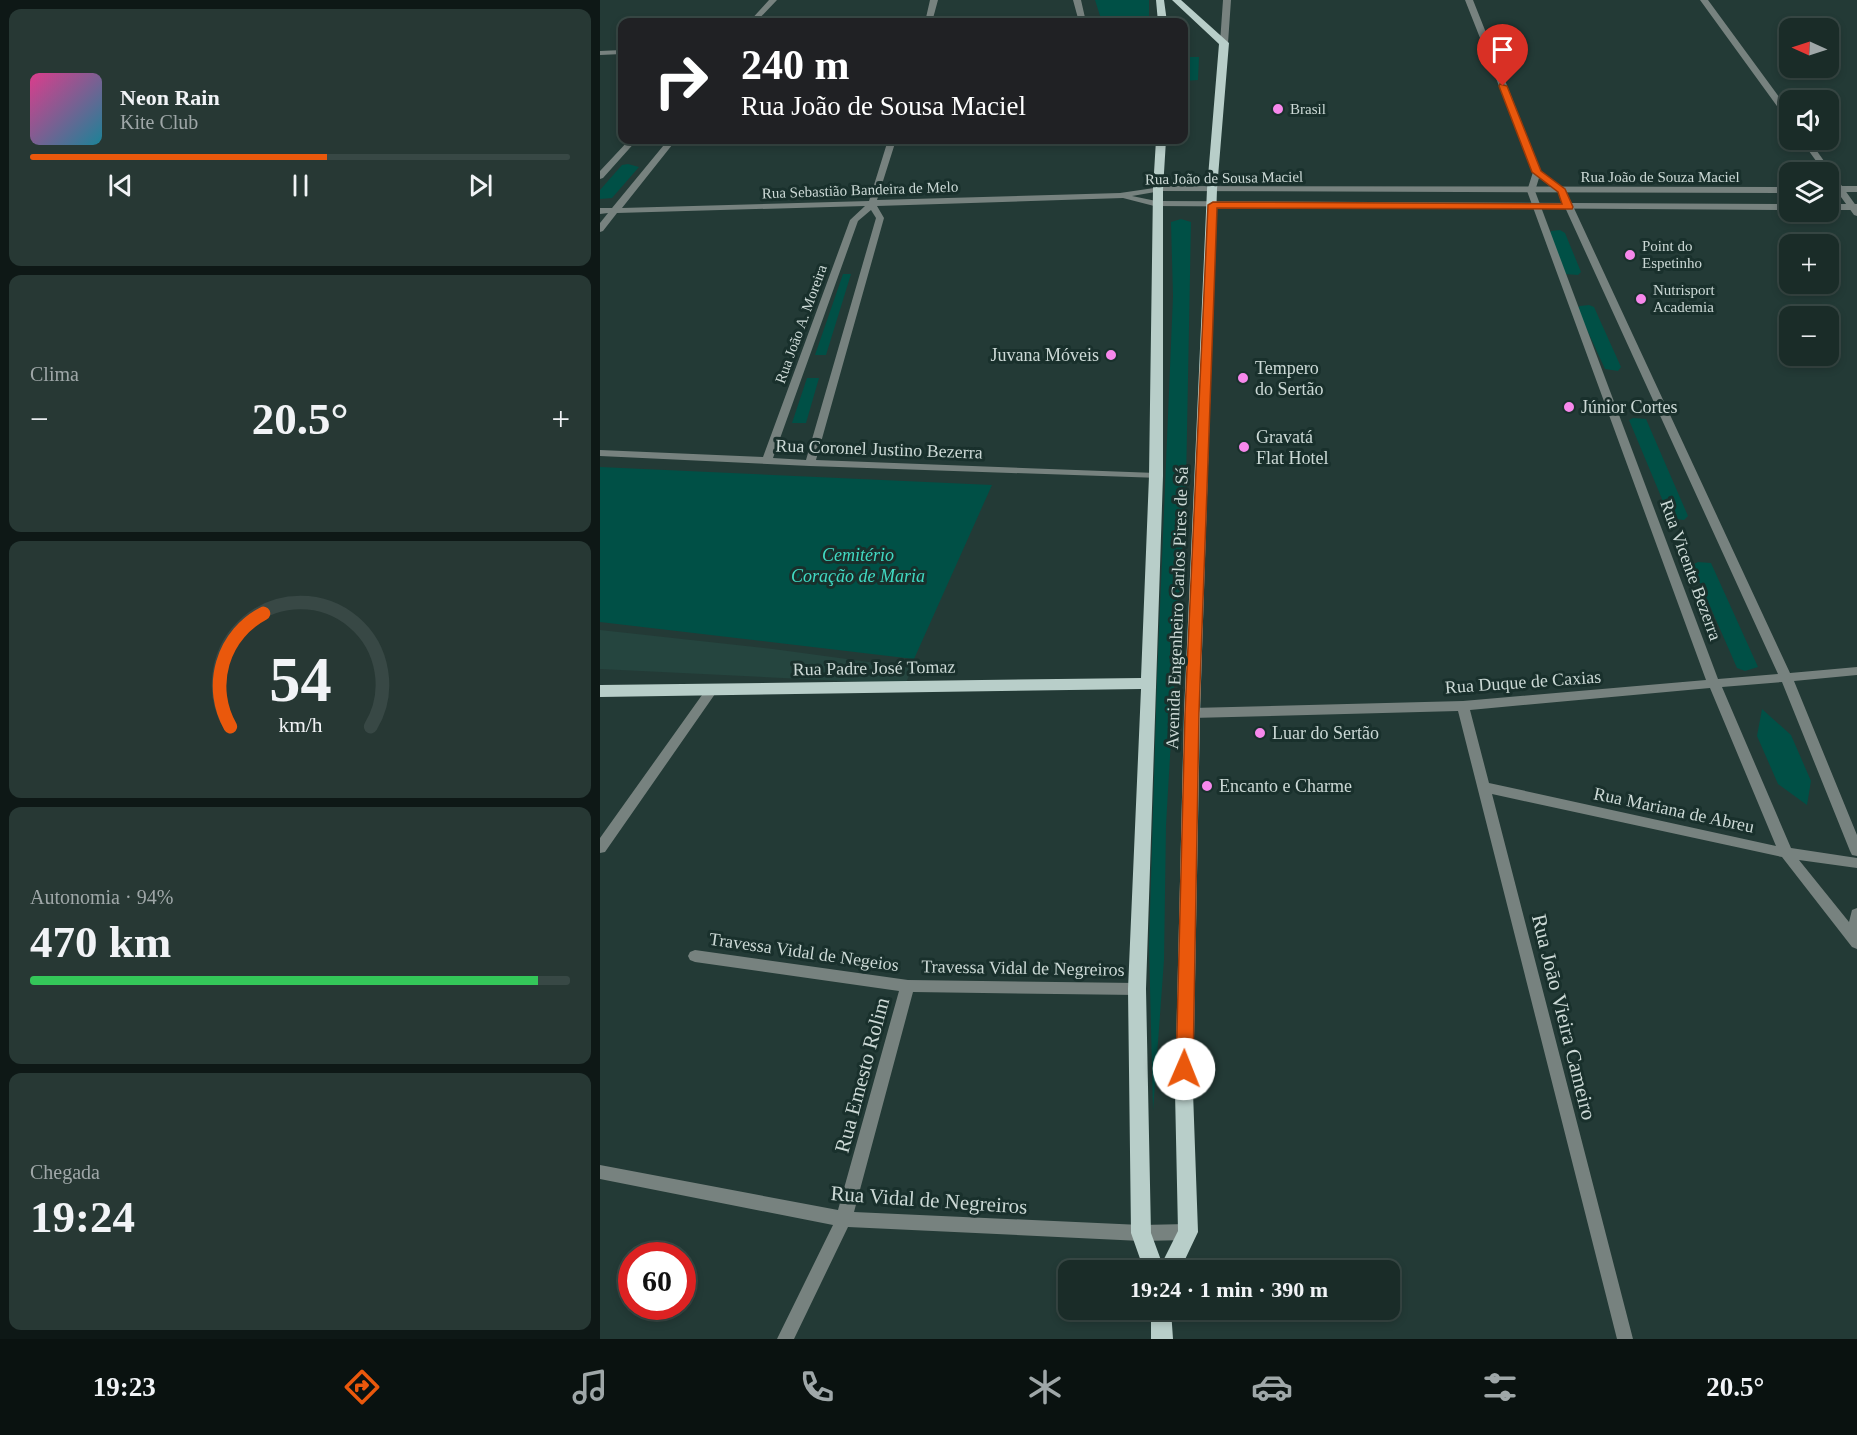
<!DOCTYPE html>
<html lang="pt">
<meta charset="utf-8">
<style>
body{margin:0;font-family:"Times New Roman",serif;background:#273834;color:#f1f3f6;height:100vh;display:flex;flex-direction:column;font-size:22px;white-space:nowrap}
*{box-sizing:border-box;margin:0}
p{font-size:20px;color:#9fa7a8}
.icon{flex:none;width:33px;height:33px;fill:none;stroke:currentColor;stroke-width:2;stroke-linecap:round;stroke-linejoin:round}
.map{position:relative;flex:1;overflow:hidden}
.details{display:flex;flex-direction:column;gap:9px;padding:9px;background:#0e1816;width:600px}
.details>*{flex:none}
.guide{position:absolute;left:18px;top:18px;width:570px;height:126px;border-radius:12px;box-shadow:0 3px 9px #0003,0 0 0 2px #384845;background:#202124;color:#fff;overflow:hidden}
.needle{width:39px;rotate:273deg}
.controls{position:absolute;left:1179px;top:18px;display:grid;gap:12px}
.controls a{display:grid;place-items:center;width:60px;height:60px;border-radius:12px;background:#1a2c28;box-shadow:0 3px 9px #0003,0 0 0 2px #384845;font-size:30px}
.speed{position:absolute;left:18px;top:1242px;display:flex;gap:12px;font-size:30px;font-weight:700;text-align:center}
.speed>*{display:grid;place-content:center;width:78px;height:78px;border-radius:50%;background:#1a2c28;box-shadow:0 3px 9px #0003,0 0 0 2px #384845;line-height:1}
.speed .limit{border:9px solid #d22;background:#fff;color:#111}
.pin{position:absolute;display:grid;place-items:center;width:51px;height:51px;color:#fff;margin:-62px -26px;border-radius:50% 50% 50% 0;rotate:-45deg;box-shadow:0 0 6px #0007}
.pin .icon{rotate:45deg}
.me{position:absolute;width:66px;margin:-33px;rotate:1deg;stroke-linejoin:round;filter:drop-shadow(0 0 4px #0008)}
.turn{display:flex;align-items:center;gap:21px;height:126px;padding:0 24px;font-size:27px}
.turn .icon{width:78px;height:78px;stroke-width:2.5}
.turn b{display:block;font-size:42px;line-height:51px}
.big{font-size:45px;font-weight:600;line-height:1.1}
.details .tile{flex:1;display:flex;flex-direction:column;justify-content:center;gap:9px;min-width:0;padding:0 21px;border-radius:12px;background:#273834}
.details .dial{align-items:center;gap:0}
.dial svg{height:156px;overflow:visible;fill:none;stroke:#384845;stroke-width:7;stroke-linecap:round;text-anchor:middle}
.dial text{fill:#f1f3f6;stroke:none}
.song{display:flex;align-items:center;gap:18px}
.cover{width:72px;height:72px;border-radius:9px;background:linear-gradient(135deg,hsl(330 70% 55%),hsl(190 70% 35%))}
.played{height:6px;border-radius:3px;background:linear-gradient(90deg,#ea580c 55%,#384845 55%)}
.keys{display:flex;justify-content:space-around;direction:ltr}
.heat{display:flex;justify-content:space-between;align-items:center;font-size:33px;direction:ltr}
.charge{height:9px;border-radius:4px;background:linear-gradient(90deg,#34c759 94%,#384845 0)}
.trip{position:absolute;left:458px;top:1260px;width:342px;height:60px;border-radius:12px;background:#1a2c28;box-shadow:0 3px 9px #0003,0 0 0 2px #384845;font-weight:600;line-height:60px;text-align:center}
.menu{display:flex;height:96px;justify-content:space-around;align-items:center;background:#0a1210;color:#9fa7a8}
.menu .icon{width:42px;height:42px}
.menu .current{color:#ea580c}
.menu b{font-size:27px;color:#f1f3f6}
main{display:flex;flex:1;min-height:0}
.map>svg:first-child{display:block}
</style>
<main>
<section class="details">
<div class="tile">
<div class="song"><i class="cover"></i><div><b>Neon Rain</b><p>Kite Club</p></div></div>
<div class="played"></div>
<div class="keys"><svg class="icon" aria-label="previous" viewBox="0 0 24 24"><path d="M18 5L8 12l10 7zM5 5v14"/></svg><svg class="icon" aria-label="pause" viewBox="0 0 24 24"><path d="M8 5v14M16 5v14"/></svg><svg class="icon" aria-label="next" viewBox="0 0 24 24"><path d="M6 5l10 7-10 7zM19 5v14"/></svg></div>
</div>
<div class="tile"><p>Clima</p>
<div class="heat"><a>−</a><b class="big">20.5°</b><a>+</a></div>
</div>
<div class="tile dial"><svg viewBox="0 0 100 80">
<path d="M14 69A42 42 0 1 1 86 69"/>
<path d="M14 69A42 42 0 0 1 31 11" stroke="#ea580c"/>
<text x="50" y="56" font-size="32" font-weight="700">54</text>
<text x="50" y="72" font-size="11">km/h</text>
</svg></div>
<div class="tile"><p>Autonomia · 94%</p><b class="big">470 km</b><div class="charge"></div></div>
<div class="tile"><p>Chegada</p><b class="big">19:24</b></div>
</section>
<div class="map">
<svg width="1257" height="1339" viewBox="0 0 1257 1339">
<rect width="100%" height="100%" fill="#233a36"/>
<path fill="#25453f" d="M0 630 173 649 313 668 305 684 0 669Z"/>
<path fill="#005046" d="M495 0H549V22H502Z
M585 57H599L598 80 584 81Z
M28 164 39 167 12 198 0 199V190L22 165Z
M581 219 591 222 586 483 566 825 564 960 553 1111 549 945 557 679 573 296 571 222Z
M960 230 965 233 981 272 978 275 965 274 950 235 951 231Z
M243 274H251L226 355H215Z
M989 305 994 307 1021 367 1018 371 1005 369 977 308 980 306Z
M207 378H219L206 423H192Z
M1033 418 1046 419 1088 516 1084 520 1070 518 1029 420Z
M0 467 392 485 314 659 0 622Z
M1098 562 1111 563 1158 667 1145 671 1137 668 1092 565Z
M1162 709 1191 735 1211 781 1207 805 1178 784 1157 736Z"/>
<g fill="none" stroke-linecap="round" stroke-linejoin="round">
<path fill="#77827f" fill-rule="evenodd" d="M169 0H177L156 22H149Z
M330 0H338L332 22H325Z
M473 0H481L486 22H479Z
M623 0H631L628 43 624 45 620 43Z
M865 0H873L941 171 966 191 1190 673 1257 667V675L1194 681 1257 835V856L1252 855 1250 851 1182 682 1122 687 1191 848 1257 858V868L1199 860 1249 922 1252 910 1257 908V949L1252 947 1182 857 892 794 1033 1339H1017L858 711 592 718 588 716 586 713 588 710 592 708 863 701 1106 680 927 191 933 172ZM939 178 958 192 1178 674 1118 679 935 191ZM1110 688 1176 846 889 783 870 710Z
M1100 0H1108L1190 112V120H1187Z
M22 50V54L0 55V51Z
M29 140H37L3 178 0 179V171Z
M68 140H76L22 208 269 201 288 140H296L277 200 520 193 561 187V191L532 196 561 202V206L558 207 523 198 277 206 284 218 216 460 556 473 560 474 561 476 560 478 210 466 0 456V450L163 457 250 220 265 206 17 213 3 231 0 232V223L8 213 0 214V208H12ZM271 210 276 218 206 460 173 458 258 221Z
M1201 140H1209L1257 207V216L1254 215 1228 179V172H1224Z
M111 687 115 688 117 691 115 694 5 852 0 853V838L107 688Z
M95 950 308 980 537 983 542 985 544 989 542 993 537 995 313 992 254 1212 541 1225 588 1224 594 1226 596 1232 594 1238 588 1240 541 1241 248 1227 194 1339H177L233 1225 0 1179V1165L238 1210 299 991 95 962 90 960 88 956 90 952Z"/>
<path fill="#77827f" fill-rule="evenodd" d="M558 186 1190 187V193L555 191 554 189Z
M1228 186H1257V192H1228Z
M558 201 1190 204V210L555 206V202Z
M1228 204H1257V210H1228Z"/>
<path fill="#b8cec9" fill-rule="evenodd" d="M556 0H564L567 22H558Z
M572 0H581L629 43 617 189 600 713 593 1092 598 1232 580 1270H544L531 1233 528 989 541 689 0 697V685L541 678 549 476 553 189 556 140H566L563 189V476L546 989 551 1233 562 1263 578 1231 575 1092 584 713 607 189 619 44Z
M551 1310H571L573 1339H551Z"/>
</g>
<path fill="#ea580c" stroke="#983908" stroke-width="1.5" d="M900 84 907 86 941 171 965 189 973 207 972 209 617 208 599 713 593 1069 590 1074 584 1076 578 1074 576 1069 585 713 608 205 613 202 962 204 958 192 932 172 899 86Z"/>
<g fill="#f788ec" stroke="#19302c" stroke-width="2">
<circle cx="678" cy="109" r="6"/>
<circle cx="1030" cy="255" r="6"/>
<circle cx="1041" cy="299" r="6"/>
<circle cx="511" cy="355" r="6"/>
<circle cx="643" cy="378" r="6"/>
<circle cx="969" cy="407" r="6"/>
<circle cx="644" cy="447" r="6"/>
<circle cx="660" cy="733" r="6"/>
<circle cx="607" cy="786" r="6"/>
</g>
<g text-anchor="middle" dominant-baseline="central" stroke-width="6" stroke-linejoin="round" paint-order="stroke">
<g font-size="15" fill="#ccd9d6" stroke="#19302c" text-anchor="start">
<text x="690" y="109">Brasil</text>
<text x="1042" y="246">Point do<tspan x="1042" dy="17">Espetinho</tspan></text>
<text x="1053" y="290">Nutrisport<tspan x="1053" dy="17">Academia</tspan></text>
</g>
<g font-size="15" fill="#ccd9d6" stroke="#19302c">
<text x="1060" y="177">Rua João de Souza Maciel</text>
<text transform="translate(624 178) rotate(-1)">Rua João de Sousa Maciel</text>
<text transform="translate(260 190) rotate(-2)">Rua Sebastião Bandeira de Melo</text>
<text transform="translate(201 324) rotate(-70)">Rua João A. Moreira</text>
</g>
<g font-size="18" fill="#ccd9d6" stroke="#19302c" text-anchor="start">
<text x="499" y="355" text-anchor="end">Juvana Móveis</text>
<text x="655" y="368">Tempero<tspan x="655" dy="21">do Sertão</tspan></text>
<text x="981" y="407">Júnior Cortes</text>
<text x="656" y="437">Gravatá<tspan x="656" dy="21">Flat Hotel</tspan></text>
<text x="672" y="733">Luar do Sertão</text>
<text x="619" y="786">Encanto e Charme</text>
</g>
<g font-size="18" fill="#ccd9d6" stroke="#19302c">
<text transform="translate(279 449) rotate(2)">Rua Coronel Justino Bezerra</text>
<text transform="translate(1091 570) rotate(70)">Rua Vicente Bezerra</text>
<text transform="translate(577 608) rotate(-88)">Avenida Engenheiro Carlos Pires de Sá</text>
<text transform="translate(274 668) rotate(-1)">Rua Padre José Tomaz</text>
<text transform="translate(923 682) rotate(-4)">Rua Duque de Caxias</text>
<text transform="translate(1074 810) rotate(12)">Rua Mariana de Abreu</text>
<text transform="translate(204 952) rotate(8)">Travessa Vidal de Negeios</text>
<text transform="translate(423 968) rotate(1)">Travessa Vidal de Negreiros</text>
</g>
<g font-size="18" font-style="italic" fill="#40dac3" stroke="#19302c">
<text x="258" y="555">Cemitério<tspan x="258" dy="21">Coração de Maria</tspan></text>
</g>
<g font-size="21" fill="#ccd9d6" stroke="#19302c">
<text transform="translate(964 1017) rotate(76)">Rua Joāo Vieira Cameiro</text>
<text transform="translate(262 1075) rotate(-75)">Rua Emesto Rolim</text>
<text transform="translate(329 1200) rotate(4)">Rua Vidal de Negreiros</text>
</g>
</g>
</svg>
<div class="controls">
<a><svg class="needle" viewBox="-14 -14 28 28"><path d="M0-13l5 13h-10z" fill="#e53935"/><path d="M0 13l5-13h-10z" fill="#9fa7a8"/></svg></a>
<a><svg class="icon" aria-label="sound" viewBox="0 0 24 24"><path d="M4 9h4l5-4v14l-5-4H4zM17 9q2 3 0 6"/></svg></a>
<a><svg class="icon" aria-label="layers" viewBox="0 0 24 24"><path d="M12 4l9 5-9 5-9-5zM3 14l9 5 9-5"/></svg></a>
<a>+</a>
<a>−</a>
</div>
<div class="speed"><div class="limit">60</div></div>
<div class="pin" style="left:903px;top:86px;background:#d93025"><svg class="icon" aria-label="arrive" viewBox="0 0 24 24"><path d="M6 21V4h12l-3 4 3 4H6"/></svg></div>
<svg class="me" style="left:584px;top:1069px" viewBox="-20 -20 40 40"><circle r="19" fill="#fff"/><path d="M0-13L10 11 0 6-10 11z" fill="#ea580c"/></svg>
<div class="trip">19:24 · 1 min · 390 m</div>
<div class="guide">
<div class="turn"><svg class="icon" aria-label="right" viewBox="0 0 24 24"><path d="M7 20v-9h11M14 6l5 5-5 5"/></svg><div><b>240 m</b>Rua João de Sousa Maciel</div></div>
</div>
</div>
</main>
<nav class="menu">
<b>19:23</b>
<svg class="icon current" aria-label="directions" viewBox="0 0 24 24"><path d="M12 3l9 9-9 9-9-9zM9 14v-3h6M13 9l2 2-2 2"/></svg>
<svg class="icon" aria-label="music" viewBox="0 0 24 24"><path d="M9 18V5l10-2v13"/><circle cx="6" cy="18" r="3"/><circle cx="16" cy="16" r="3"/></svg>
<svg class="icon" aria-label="phone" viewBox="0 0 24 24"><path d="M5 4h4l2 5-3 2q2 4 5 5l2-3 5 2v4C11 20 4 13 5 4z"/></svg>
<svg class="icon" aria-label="climate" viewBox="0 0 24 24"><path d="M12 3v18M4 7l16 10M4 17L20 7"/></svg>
<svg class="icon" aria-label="car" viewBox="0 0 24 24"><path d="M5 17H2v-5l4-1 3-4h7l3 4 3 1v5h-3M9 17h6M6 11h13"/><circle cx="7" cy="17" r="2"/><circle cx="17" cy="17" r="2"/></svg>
<svg class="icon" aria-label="filters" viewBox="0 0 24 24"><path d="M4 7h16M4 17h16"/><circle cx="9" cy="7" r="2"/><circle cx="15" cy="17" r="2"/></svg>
<b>20.5°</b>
</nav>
